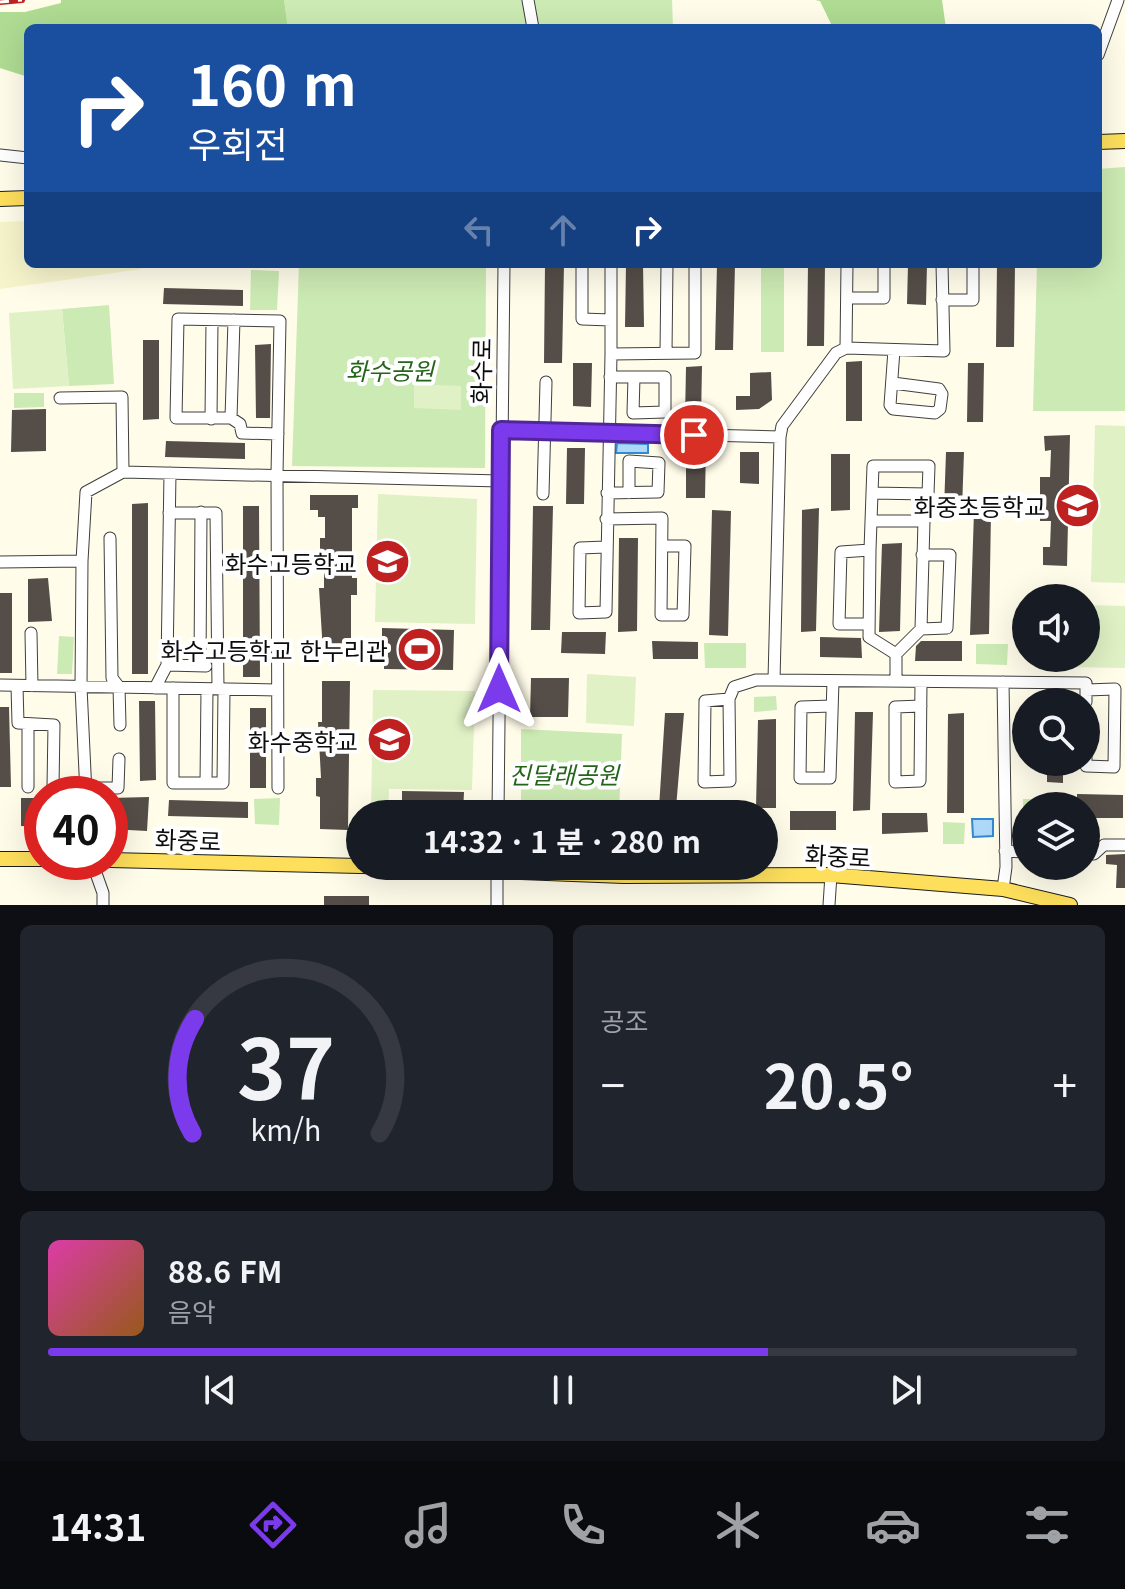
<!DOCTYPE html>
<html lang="ko">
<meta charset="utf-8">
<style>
body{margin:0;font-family:Georgia,"Noto Sans KR",serif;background:#20242c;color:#f1f3f6;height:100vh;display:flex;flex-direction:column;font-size:30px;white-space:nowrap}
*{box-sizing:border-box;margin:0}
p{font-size:26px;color:#9ea1a6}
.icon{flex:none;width:44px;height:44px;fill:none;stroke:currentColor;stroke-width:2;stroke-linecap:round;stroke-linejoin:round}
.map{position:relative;height:905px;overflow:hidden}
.details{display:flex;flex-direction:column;gap:20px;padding:20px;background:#0d0f14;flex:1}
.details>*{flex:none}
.top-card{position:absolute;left:24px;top:24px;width:1078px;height:244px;border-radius:12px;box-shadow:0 8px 32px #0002;background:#1a4fa0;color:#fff;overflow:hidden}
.buttons{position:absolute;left:1012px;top:584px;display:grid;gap:16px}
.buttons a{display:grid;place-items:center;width:88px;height:88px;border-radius:50%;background:#171b24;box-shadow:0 8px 32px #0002;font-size:40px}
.speed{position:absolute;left:24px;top:776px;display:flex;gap:16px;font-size:40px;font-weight:700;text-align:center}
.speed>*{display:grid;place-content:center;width:104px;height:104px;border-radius:50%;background:#171b24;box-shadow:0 8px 32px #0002;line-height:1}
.speed .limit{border:12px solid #d22;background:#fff;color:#111}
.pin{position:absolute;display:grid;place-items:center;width:68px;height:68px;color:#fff;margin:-34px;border:4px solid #fff;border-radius:50%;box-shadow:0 2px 8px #0007}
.me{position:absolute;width:88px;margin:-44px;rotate:0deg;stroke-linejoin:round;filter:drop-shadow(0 0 6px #0008)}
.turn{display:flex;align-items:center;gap:28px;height:168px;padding:0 32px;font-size:36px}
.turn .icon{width:104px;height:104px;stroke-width:2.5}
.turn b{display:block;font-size:56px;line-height:68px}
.lanes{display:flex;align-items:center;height:76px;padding:0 32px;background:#0003;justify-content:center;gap:40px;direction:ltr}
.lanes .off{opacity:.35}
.big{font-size:60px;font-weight:700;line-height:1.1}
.details .widget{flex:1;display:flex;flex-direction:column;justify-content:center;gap:12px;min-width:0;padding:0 28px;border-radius:12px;background:#20242c}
.details .dial{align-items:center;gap:0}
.dial svg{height:208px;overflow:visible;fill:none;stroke:#363941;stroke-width:7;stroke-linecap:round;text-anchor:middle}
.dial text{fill:#f1f3f6;stroke:none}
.song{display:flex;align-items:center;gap:24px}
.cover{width:96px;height:96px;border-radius:12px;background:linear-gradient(135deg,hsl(320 70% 55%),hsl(30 70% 35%))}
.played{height:8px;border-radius:4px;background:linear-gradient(90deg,#7c3aed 70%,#363941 70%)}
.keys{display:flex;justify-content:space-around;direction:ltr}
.heat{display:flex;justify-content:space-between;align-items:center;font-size:44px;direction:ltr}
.details .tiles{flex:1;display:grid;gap:20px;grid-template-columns:1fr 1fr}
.widget:last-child{grid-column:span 2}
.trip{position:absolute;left:346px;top:800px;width:432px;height:80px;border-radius:40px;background:#171b24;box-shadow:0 8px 32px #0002;font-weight:700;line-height:80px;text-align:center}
.tab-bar{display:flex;height:128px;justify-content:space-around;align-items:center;background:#090b0e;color:#9ea1a6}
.tab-bar .icon{width:56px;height:56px}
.tab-bar .on{color:#7c3aed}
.tab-bar b{font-size:36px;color:#f1f3f6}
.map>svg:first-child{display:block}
</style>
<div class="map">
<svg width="1125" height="905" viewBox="0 0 1125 905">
<rect width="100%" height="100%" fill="#fffcea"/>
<path fill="#f5f4ca" d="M28 221V264H142V269L0 289V222Z"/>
<path fill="#cceab3" d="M284 0H672L673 28H288Z
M1125 167V411H1033L1037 264H1098V169Z
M299 264H486L485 468 292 466Z
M761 264H784V352H761Z
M251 270 279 271 277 310H250Z
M109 305 114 384 69 386 62 309Z
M14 393H44V407L14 408Z
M59 636 74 637 72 674H57Z
M704 643H746V668H705Z
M976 644H1008L1007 665 976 664Z
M776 696 777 710 754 712V697Z
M521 729 622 734 619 814H521Z
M280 798 279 825 255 824 254 799Z
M1023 799H1066V806H1026V840H1023Z
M943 822 965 823 964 844H943Z"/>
<path fill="#afdb92" d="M61 0H284L288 28H28V77L0 68V12H25L61 3Z
M815 0H942L946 28H833L820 1Z"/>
<path fill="#dff1c5" d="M62 309 69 386 13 389 9 313Z
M414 384 461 386V410L414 408Z
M1095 425 1125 426V583L1091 582Z
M378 494 477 499 475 624 375 622Z
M1086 605 1125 606V668L1068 667 1069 658H1086Z
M587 674 636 677 634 726 586 723Z
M373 690 475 691 472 790 389 789 388 814H371Z"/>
<path fill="#add8f8" stroke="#3288d1" stroke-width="2" d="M617 443 648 444V453H616Z
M972 819H993V836L973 837Z"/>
<path fill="#544d48" d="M545 264H564L562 363H544Z
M626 264H643L644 327H625Z
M717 264H735L733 350H715Z
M808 264H825L824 346H807Z
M908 264H927L926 305 907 304Z
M997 264H1015L1014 347H996Z
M164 288 243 290V306L163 304Z
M143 340H159V419L143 420Z
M271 344 270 418H256L255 345Z
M862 361V421H846V362Z
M573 363H592L591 407 573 406Z
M968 363H984L983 422H967Z
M702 366 701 419H685L686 367Z
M771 372 772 400 759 409 736 410V396H750V373Z
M46 409V451L11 452 12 410Z
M1070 435 1067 566 1043 565V547H1050L1051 521H1040V477H1050L1051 450 1045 451 1044 436Z
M166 441 245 443V459L165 457Z
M686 443 706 444 705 498H686Z
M567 448H585L584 504H566Z
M740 452H759V484L740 483Z
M946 452H964L962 509H944Z
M831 454H850V510L831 511Z
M310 495H358V508H352V578H357V595H351V652H345L336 657 335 652H323L319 588H324V560H320V538H325V517H318V510H310Z
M148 503V674H132V504Z
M243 506H259L260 677H243Z
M533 506H553L550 630H531Z
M819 508 816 631 801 632 802 510Z
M712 510 731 511 728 636 709 635Z
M974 511H991L989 634 970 635Z
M619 538H638L637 631 618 632Z
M902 543 900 631 879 632 882 544Z
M48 578 52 621 28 622V579Z
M0 593H12V673H0Z
M382 628 454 630 453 670 384 669 385 636H382Z
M562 632H606L605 654 561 653Z
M820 637 861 638 862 658 820 657Z
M652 641 698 642V659H653Z
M921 641H962V661H915L916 646Z
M531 678H569L568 717H530Z
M322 681H350L348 830 320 829V797L316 796V778H321L318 722H322Z
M1048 691H1064V702H1048Z
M139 701H155L156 780 140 781Z
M0 707H9L11 787H0Z
M250 708H266V788H250Z
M855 712H873L870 810 853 811Z
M665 713H684L676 808H659Z
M964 713V813H947L948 714Z
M776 719V808H756L758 720Z
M1047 762H1063V783L1047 782Z
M402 791 464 792 463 814H402Z
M1077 794 1123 795V818H1086V806H1077Z
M149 797 147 831 110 829V798Z
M21 798H42V827L21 826Z
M169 800 248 802V818L168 816Z
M697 806H736V814H697Z
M790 811H836V830H790Z
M882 813H927L928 832 882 834Z
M1125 854V888H1116L1117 865 1106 864V855Z
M324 896H369V905H324Z"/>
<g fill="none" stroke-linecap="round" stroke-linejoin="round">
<defs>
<path id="minor" d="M528 0 533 28
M1098 55 1118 0
M0 155 28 158
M582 264V319L611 320
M847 298H884V264
M942 300H973V264
M846 348 847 264
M666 353 667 264
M611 354V264
M610 377H634L633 413 665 412V377H634
M893 383 939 389 942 394 940 409 935 413 893 409 890 405 894 350
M60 398 122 397 123 472
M231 418 234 320
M211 419 212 320
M501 430 780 437 774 680 1086 683V702
M278 434 242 433 240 424 231 418H176L178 319 280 321 277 474 278 788
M780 437 782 426 836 353 846 348 944 351 942 264
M607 493 658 492 659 463 629 461V493
M543 494 546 382
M169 513H216L218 689
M606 519 662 518 661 615H683L685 546H662
M871 521H924L921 629 896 654V681
M110 538 112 678 119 687 120 725
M606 547 580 548 579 613 606 612 611 354 695 353V264
M870 550 872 493 928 494 929 466H873L872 493
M82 561 86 492 123 472 501 481
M0 562 82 561 81 687 86 794
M869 624H839L841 552 870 550 869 637 896 654
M921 629 947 628 950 555H922
M31 633 32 686
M167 665 206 666
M200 666 201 512
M1003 682 1006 867 1003 889
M0 685 277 690
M17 686 18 723 54 725 53 787
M155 688 167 665 170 473
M173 688V783H223L224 689
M1086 690 1115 689 1114 767 1086 766V717
M729 699 730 781 704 782 705 701 729 699 734 687 756 680H774
M832 706 801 707 800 778H830L833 681
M921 706 895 707V782L920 781 921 682
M28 724V787
M206 783 207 689
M86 788H118L119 759
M498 814 504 264
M1005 851 1026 852
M1086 853 1094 854 1104 845H1125
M92 862 103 893V905
M497 866V905
M829 905 831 875"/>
<path id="major" d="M1098 142 1125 141
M0 199 28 198
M0 859H42
M110 860 360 866
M362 866 624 876 831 875 1003 889 1070 905"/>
</defs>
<use href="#minor" stroke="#3f3f3f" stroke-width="13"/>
<use href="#major" stroke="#1d1d1d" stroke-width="16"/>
<use href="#minor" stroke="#fff" stroke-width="11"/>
<use href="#major" stroke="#fddf5c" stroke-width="14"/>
<defs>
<path id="rail" d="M0 2 22 0"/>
</defs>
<use href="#rail" stroke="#bf2120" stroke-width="6"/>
<use href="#rail" stroke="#fff" stroke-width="3" stroke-dasharray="9" stroke-linecap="butt"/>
</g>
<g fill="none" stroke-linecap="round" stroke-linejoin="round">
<defs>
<path id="route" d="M499 689 501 430 694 435"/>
</defs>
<use href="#route" stroke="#51269a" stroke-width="20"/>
<use href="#route" stroke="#7c3aed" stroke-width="14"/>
</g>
<defs>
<symbol id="school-disc" viewBox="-11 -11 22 22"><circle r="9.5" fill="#bf2120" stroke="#fff"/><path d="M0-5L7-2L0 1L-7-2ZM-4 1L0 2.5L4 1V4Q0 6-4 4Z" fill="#fff"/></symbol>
<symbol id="stadium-disc" viewBox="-11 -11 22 22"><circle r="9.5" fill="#bf2120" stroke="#fff"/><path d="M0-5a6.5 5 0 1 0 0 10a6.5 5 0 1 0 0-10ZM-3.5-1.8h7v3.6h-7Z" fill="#fff"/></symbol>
</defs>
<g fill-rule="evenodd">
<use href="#school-disc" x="1052" y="480" width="51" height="51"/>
<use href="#school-disc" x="362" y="536" width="51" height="51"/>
<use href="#stadium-disc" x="394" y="624" width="51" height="51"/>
<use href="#school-disc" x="364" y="714" width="51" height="51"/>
</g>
<g text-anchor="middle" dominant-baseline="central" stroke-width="8" stroke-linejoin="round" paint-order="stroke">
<g font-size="24" font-style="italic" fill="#25651a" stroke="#fff">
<text x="390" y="369">화수공원</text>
<text x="564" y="773">진달래공원</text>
</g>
<g font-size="24" fill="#0c0c0c" stroke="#fff">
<text transform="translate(480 371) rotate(-89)">화수로</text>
<text transform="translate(188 839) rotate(2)">화중로</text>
<text transform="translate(838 855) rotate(3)">화중로</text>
</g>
<g font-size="24" fill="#0c0c0c" stroke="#fff" text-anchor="end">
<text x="1046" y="505">화중초등학교</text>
<text x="357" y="562">화수고등학교</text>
<text x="388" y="649">화수고등학교 한누리관</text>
<text x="358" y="740">화수중학교</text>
</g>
</g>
</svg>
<div class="buttons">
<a><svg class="icon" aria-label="sound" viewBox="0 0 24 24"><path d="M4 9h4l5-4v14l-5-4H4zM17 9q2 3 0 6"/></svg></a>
<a><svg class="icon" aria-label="search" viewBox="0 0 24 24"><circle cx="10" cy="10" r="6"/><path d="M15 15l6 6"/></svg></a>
<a><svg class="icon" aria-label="layers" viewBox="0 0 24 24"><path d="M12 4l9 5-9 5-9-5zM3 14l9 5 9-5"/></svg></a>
</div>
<div class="speed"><div class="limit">40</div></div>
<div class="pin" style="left:694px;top:435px;background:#d93025"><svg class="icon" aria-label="arrive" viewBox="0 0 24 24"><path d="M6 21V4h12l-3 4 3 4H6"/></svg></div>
<svg class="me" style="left:499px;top:689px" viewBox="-20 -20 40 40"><path d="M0-17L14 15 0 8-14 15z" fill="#7c3aed" stroke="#fff" stroke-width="4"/></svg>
<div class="trip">14:32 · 1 분 · 280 m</div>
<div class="top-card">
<div class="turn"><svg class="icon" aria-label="right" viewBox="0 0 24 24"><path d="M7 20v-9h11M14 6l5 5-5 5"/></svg><div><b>160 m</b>우회전</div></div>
<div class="lanes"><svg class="icon off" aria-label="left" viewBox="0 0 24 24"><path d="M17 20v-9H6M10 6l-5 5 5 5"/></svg><svg class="icon off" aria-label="ahead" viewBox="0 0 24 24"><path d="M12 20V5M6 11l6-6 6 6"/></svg><svg class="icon" aria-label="right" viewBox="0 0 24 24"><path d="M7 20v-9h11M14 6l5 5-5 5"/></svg></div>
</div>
</div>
<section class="details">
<div class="tiles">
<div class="widget dial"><svg viewBox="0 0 100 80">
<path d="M14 69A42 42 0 1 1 86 69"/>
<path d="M14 69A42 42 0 0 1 15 25" stroke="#7c3aed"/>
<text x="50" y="56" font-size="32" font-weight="700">37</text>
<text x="50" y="72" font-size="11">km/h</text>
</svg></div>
<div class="widget"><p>공조</p>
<div class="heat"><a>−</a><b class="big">20.5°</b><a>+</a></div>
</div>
<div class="widget">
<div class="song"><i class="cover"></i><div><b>88.6 FM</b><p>음악</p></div></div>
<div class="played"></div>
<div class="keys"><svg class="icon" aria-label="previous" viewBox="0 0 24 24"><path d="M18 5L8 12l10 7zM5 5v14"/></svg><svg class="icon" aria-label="pause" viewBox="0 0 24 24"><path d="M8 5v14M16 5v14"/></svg><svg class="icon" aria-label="next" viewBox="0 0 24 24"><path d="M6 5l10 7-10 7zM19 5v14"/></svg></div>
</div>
</div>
</section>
<nav class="tab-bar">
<b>14:31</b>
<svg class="icon on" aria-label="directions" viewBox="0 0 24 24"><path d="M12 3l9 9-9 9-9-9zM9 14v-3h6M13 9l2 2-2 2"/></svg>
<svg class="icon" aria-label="music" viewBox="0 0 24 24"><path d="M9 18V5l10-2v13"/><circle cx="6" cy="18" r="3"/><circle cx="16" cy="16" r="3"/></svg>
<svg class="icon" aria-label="phone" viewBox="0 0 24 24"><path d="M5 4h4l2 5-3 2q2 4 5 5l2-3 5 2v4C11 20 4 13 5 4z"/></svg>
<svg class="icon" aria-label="climate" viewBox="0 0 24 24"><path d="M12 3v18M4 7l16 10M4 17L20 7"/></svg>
<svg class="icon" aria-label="car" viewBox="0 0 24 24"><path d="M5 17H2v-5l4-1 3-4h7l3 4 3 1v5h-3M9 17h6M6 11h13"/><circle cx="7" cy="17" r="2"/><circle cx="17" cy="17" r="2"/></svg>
<svg class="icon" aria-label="filters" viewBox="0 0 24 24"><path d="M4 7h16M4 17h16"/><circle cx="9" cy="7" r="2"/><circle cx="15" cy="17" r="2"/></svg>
</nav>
